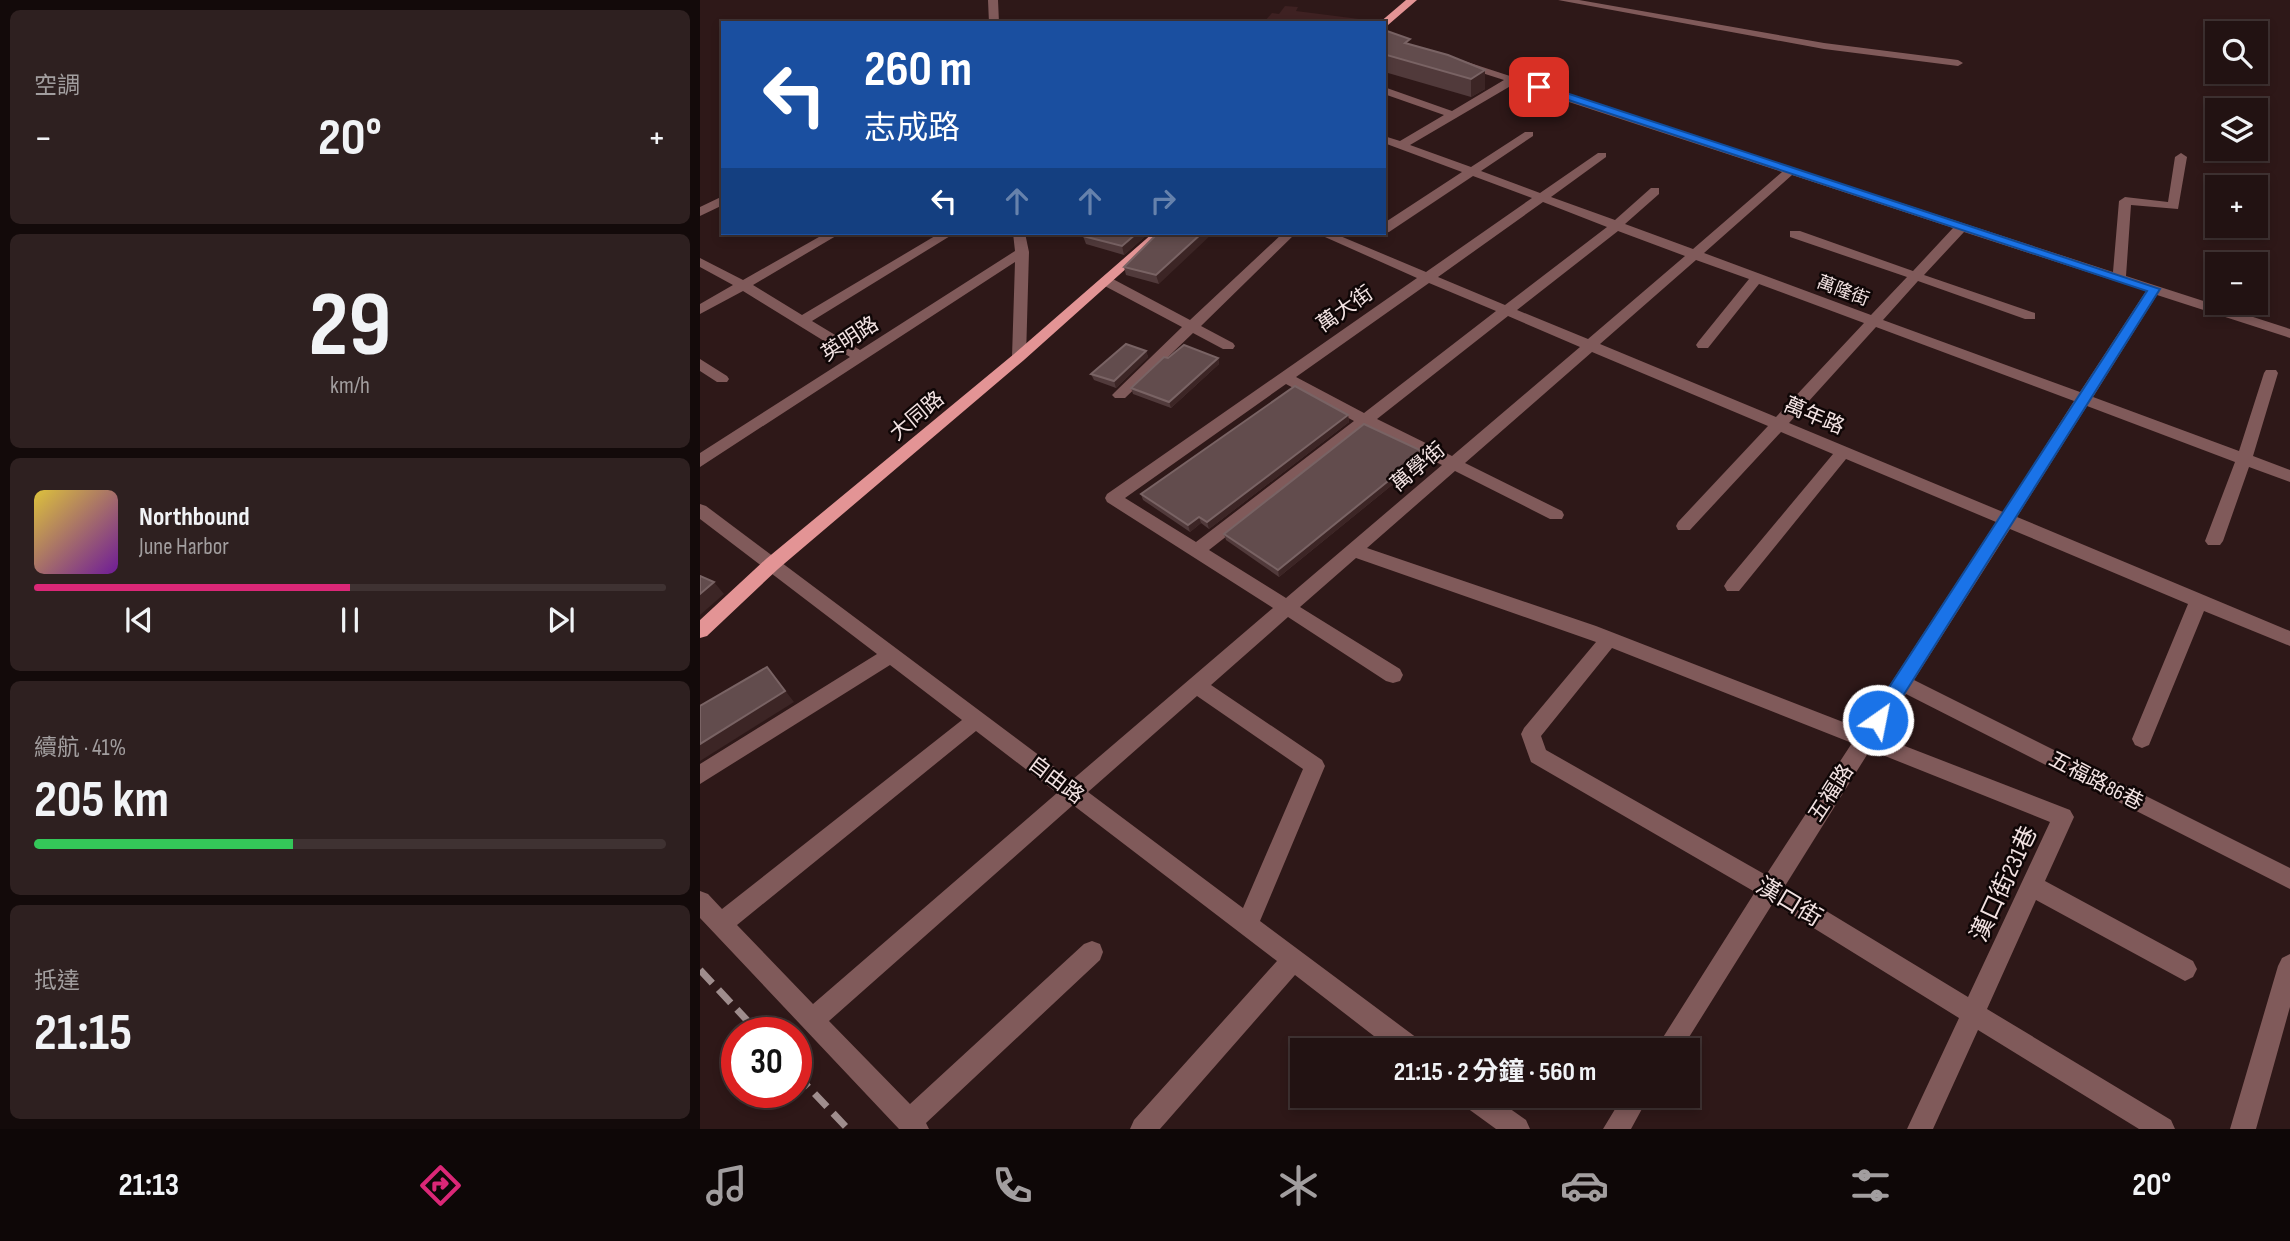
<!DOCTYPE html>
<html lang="zh-TW">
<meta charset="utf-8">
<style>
body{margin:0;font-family:"Sofia Sans Condensed","Noto Sans TC",sans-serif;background:#2e2020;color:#f1f3f6;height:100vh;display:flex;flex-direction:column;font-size:26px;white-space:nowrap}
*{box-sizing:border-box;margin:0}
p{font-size:23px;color:#a29e9f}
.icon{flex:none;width:38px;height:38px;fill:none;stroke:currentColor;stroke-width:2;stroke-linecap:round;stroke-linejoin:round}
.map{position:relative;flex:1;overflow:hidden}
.drawer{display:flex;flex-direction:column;gap:10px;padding:10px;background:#130a0a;width:700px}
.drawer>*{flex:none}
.hud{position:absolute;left:21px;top:21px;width:665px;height:214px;border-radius:0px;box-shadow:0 4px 10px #0003,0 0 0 2px #3f3232;background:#1a4fa0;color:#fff;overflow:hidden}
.buttons{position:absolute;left:1505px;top:21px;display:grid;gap:14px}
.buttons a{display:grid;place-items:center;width:63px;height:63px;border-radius:0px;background:#221212;box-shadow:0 4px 10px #0003,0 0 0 2px #3f3232;font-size:35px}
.speed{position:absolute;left:21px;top:1017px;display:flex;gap:14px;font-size:35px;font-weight:700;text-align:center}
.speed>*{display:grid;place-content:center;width:91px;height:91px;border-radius:50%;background:#221212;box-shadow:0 4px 10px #0003,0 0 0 2px #3f3232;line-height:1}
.speed .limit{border:10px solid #d22;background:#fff;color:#111}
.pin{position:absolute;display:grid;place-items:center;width:60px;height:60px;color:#fff;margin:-30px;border-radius:14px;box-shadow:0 4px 10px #0006}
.me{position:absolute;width:77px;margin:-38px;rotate:33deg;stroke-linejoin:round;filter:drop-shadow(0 0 5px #0008)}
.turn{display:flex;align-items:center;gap:24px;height:147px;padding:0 28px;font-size:32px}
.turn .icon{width:91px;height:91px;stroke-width:2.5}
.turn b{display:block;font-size:49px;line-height:60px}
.lanes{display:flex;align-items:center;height:66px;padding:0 28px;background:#0003;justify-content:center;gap:35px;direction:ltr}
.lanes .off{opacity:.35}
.big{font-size:52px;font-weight:700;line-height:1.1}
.drawer .card{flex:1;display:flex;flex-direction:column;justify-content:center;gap:10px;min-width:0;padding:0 24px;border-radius:10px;background:#2e2020}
.drawer .dial{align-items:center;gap:0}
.dial b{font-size:91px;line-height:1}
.song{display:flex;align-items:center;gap:21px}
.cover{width:84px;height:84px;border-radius:10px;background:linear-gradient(135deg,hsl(50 70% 55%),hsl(280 70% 35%))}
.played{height:7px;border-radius:4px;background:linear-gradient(90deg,#db2777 50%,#3f3232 50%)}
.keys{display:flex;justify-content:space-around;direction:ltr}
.heat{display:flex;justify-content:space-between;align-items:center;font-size:38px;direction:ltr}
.charge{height:10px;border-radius:5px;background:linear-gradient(90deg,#34c759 41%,#3f3232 0)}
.trip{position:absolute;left:590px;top:1038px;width:410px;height:70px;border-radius:0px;background:#221212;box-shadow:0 4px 10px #0003,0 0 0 2px #3f3232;font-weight:700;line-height:70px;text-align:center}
.dock{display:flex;height:112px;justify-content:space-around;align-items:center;background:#0e0707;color:#a29e9f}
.dock .icon{width:49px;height:49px}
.dock .current{color:#db2777}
.dock b{font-size:32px;color:#f1f3f6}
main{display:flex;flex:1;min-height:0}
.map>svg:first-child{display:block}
</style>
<main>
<section class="drawer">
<div class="card"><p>空調</p>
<div class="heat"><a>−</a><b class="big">20°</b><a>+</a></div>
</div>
<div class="card dial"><b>29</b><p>km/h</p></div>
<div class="card">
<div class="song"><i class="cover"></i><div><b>Northbound</b><p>June Harbor</p></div></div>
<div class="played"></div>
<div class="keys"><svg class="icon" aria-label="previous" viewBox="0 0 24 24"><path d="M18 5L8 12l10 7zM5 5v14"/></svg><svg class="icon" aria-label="pause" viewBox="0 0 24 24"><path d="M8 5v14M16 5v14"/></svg><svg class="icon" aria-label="next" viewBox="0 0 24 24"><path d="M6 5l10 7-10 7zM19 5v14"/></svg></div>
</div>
<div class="card"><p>續航 · 41%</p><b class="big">205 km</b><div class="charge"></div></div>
<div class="card"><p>抵達</p><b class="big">21:15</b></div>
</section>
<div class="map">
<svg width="1590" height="1129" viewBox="0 0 1590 1129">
<rect width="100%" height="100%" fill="#2e1818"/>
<path fill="#3e2122" d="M585 6 598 7 596 11 659 19 657 23H563L572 13 579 14Z"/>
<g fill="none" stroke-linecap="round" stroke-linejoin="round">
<path fill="#805a5a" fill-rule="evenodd" d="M288 0H298L299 23H289Z
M858 0H879L1124 43 1258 60 1263 63 1258 66 1124 49Z
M761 60 1413 272 1419 201 1425 197 1468 202 1475 157 1481 153 1487 157 1478 209 1431 205 1426 276 1590 329V338L1457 295 1393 397 1539 451 1564 373 1566 370H1576L1578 373 1553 456 1590 470V482L1549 467 1523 541 1520 545H1508L1505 541 1535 462 1387 406 1317 517 1590 631V646L1504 611 1449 745 1442 748 1435 745 1432 739 1488 604 1310 529 1214 680 1590 868V889L1206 694 1179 736 1370 810 1374 817 1345 881 1493 961 1497 969 1493 977 1485 981 1336 900 1287 1009 1471 1120 1475 1129H1439L1278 1030 1233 1129H1207L1259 1018 1073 903 981 1050H955L1055 892 831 762 821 734 824 728 896 642 656 558 600 607 700 669 703 675 700 681 693 683 686 681 588 617 511 685 622 760 625 766 560 921 721 1041 724 1050H692L595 975 460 1129H430L434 1120 577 961 373 805 129 1021 210 1104 384 944 392 941 400 944 403 952 400 960 226 1123 229 1129H199L0 918V891L8 894 22 909 262 720 190 665 0 784V764L177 654 0 519V504L6 506 372 780 573 608 407 502 405 498 407 494 717 278 616 233H633L726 272 832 198 773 176 689 232 684 233V223L762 172 684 143V136L700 141 744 115 684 94V87L752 111 804 80 757 65V61ZM814 84 1082 172 993 249 925 224 959 194V188H951L915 220 851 197 906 157V153H898L840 193 781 171 833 136V132H825L771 167 710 145ZM1092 175 1253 228 1213 271 1100 231H1090V237L1207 277 1171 315 1004 253ZM843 202 907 227 805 305 738 277ZM918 231 985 256 888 339 817 310ZM1264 232 1446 291 1380 392 1183 320 1218 281 1325 319H1335V313L1224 275ZM996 260 1049 279 998 342 996 345 998 348H1008L1059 284 1164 323 1076 417 900 344ZM729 283 796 311 664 413 596 377ZM808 316 880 347 752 456 677 419ZM1176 327 1374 401 1303 512 1089 423ZM892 352 1068 426 978 522 976 526 978 530H990L1081 432 1133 454 1027 581 1024 586 1027 591H1039L1146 459 1296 522 1161 729 896 626 667 548 755 471 850 519H862L864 515 862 511 765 463ZM586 384 654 421 496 542 425 498ZM666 427 742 465 586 598 509 550ZM912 648 1152 743 1066 875 846 750 841 736ZM497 696 603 769 543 908 388 792ZM276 731 357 793 113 1004 37 925ZM1170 750 1350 822 1268 997 1085 886Z
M23 196V205L0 216V207Z
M126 233H141L53 285 102 315 240 233H255L112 321 160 350 315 251 313 233H325L329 252 326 357 319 362 312 357 315 262 0 467V453L150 357 43 291 0 314V304L33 285 0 267V258L43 280Z
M583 233H596L501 326 533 343 535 346 533 349H523L493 333 425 398H415L412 395 415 392 482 327 401 284V278H411L490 320Z
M0 359 27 376 29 379 27 382H17L0 371Z
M1590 954V1007L1556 1129H1530L1578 966 1582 958Z
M760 1096H792L826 1120 830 1129H796L763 1105Z
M923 1096H949L931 1129H903Z"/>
<path fill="#e39495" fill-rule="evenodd" d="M706 0H717L688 25 679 23Z
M453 233H466L324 360 78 569 7 636 0 638V620L66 559 314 354Z"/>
<path stroke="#9f8d8d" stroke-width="7" stroke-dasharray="18 9" stroke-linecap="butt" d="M0 970 58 1032
M96 1074 148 1129"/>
</g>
<path fill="#513a3b" d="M684 30 711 45 748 55 785 89 771 97 688 73 684 77Z
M449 233 424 255 386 244 383 236Z
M458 233 459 284 426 275 424 267Z
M446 351 448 357 416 388 394 380 391 374Z
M468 358H518L519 364 471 408 433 394 431 388Z
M648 415 649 422 509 529 501 523 490 532 443 500 441 494Z
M724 452V459L579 577 526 540 524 534Z"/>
<path fill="#3c2525" d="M687 55 688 73 684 77V58Z
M785 70V89L771 97V79Z
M437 233H449L424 255 422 246Z
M502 233H513L459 284 456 275Z
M446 351 448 357 416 388 414 381Z
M518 358 519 364 471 408 469 402Z
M648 415 649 422 509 529 507 522Z
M724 452V459L579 577 578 570Z
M499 517 501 523 490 532 488 525Z
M14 582 24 594 0 615V594Z
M67 667 94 702 0 761V744Z"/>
<path fill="#624c4d" stroke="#796364" stroke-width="2" d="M684 30 710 39 705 43 748 55 785 70 771 79 687 55 684 58Z
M387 233H437L422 246 383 236Z
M458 233H502L456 275 424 267Z
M426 344 446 351 414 381 391 374Z
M484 345 518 358 469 402 431 388 464 357 468 358Z
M595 386 648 415 507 522 499 517 488 525 441 494Z
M664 424 724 452 578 570 524 534Z
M0 576 14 582 0 594Z
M67 667 85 691 0 744V706Z"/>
<path fill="#1a73e8" stroke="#114b97" stroke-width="2" d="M835 85H842L1460 289 1184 726 1178 728 1171 726 1169 720 1171 715 1447 291 835 89Z"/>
<g text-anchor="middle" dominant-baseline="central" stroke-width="5" stroke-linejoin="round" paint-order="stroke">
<g font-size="18" fill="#f2e2e2" stroke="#0f0606">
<text transform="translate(1143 291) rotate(21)">萬隆街</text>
</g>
<g font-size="21" fill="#f2e2e2" stroke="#0f0606">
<text transform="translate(645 309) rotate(-35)">萬大街</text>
<text transform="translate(150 339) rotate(-33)">英明路</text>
<text transform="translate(217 416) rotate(-40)">大同路</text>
<text transform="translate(1114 416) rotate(23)">萬年路</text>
<text transform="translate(718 467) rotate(-40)">萬學街</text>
<text transform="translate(356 780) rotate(37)">自由路</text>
<text transform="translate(1396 781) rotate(27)">五福路86巷</text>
<text transform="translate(1131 793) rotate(-57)">五福路</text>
</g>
<g font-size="24" fill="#f2e2e2" stroke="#0f0606">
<text transform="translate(1304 884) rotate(-65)">漢口街231巷</text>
<text transform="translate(1089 902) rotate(31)">漢口街</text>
</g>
</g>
</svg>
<div class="buttons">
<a><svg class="icon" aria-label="search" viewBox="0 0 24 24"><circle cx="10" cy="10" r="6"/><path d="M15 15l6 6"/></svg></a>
<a><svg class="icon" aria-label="layers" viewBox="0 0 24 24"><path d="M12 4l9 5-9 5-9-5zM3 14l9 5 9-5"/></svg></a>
<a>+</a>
<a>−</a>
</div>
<div class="speed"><div class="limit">30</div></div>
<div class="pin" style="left:839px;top:87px;background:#d93025"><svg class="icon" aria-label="arrive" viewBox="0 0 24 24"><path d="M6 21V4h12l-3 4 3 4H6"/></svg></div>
<svg class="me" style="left:1178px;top:720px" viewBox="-20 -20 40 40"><circle r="17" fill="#1a73e8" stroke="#fff" stroke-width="3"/><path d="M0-11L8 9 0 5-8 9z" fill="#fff"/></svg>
<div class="trip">21:15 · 2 分鐘 · 560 m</div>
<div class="hud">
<div class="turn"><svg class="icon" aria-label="left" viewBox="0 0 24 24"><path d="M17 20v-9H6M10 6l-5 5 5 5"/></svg><div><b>260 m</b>志成路</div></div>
<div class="lanes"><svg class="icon" aria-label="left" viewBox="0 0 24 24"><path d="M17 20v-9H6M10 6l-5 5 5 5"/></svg><svg class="icon off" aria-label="ahead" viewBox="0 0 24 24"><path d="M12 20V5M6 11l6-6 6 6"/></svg><svg class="icon off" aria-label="ahead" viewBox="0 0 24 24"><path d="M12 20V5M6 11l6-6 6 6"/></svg><svg class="icon off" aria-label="right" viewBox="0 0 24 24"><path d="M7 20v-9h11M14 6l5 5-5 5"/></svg></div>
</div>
</div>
</main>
<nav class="dock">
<b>21:13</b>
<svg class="icon current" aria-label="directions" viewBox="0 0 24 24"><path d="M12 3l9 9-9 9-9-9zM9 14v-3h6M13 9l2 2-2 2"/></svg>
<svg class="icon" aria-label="music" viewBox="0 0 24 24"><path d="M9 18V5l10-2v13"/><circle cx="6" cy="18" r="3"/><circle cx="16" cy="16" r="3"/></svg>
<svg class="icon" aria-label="phone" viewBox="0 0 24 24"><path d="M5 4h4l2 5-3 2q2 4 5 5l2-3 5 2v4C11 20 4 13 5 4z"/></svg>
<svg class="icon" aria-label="climate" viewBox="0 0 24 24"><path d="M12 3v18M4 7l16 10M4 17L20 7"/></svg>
<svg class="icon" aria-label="car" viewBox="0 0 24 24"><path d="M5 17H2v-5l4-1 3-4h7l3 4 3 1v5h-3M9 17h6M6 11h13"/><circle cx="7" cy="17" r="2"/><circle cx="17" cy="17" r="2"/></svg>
<svg class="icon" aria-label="filters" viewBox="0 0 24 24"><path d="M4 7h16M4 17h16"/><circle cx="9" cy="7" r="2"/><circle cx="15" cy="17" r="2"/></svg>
<b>20°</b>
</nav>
